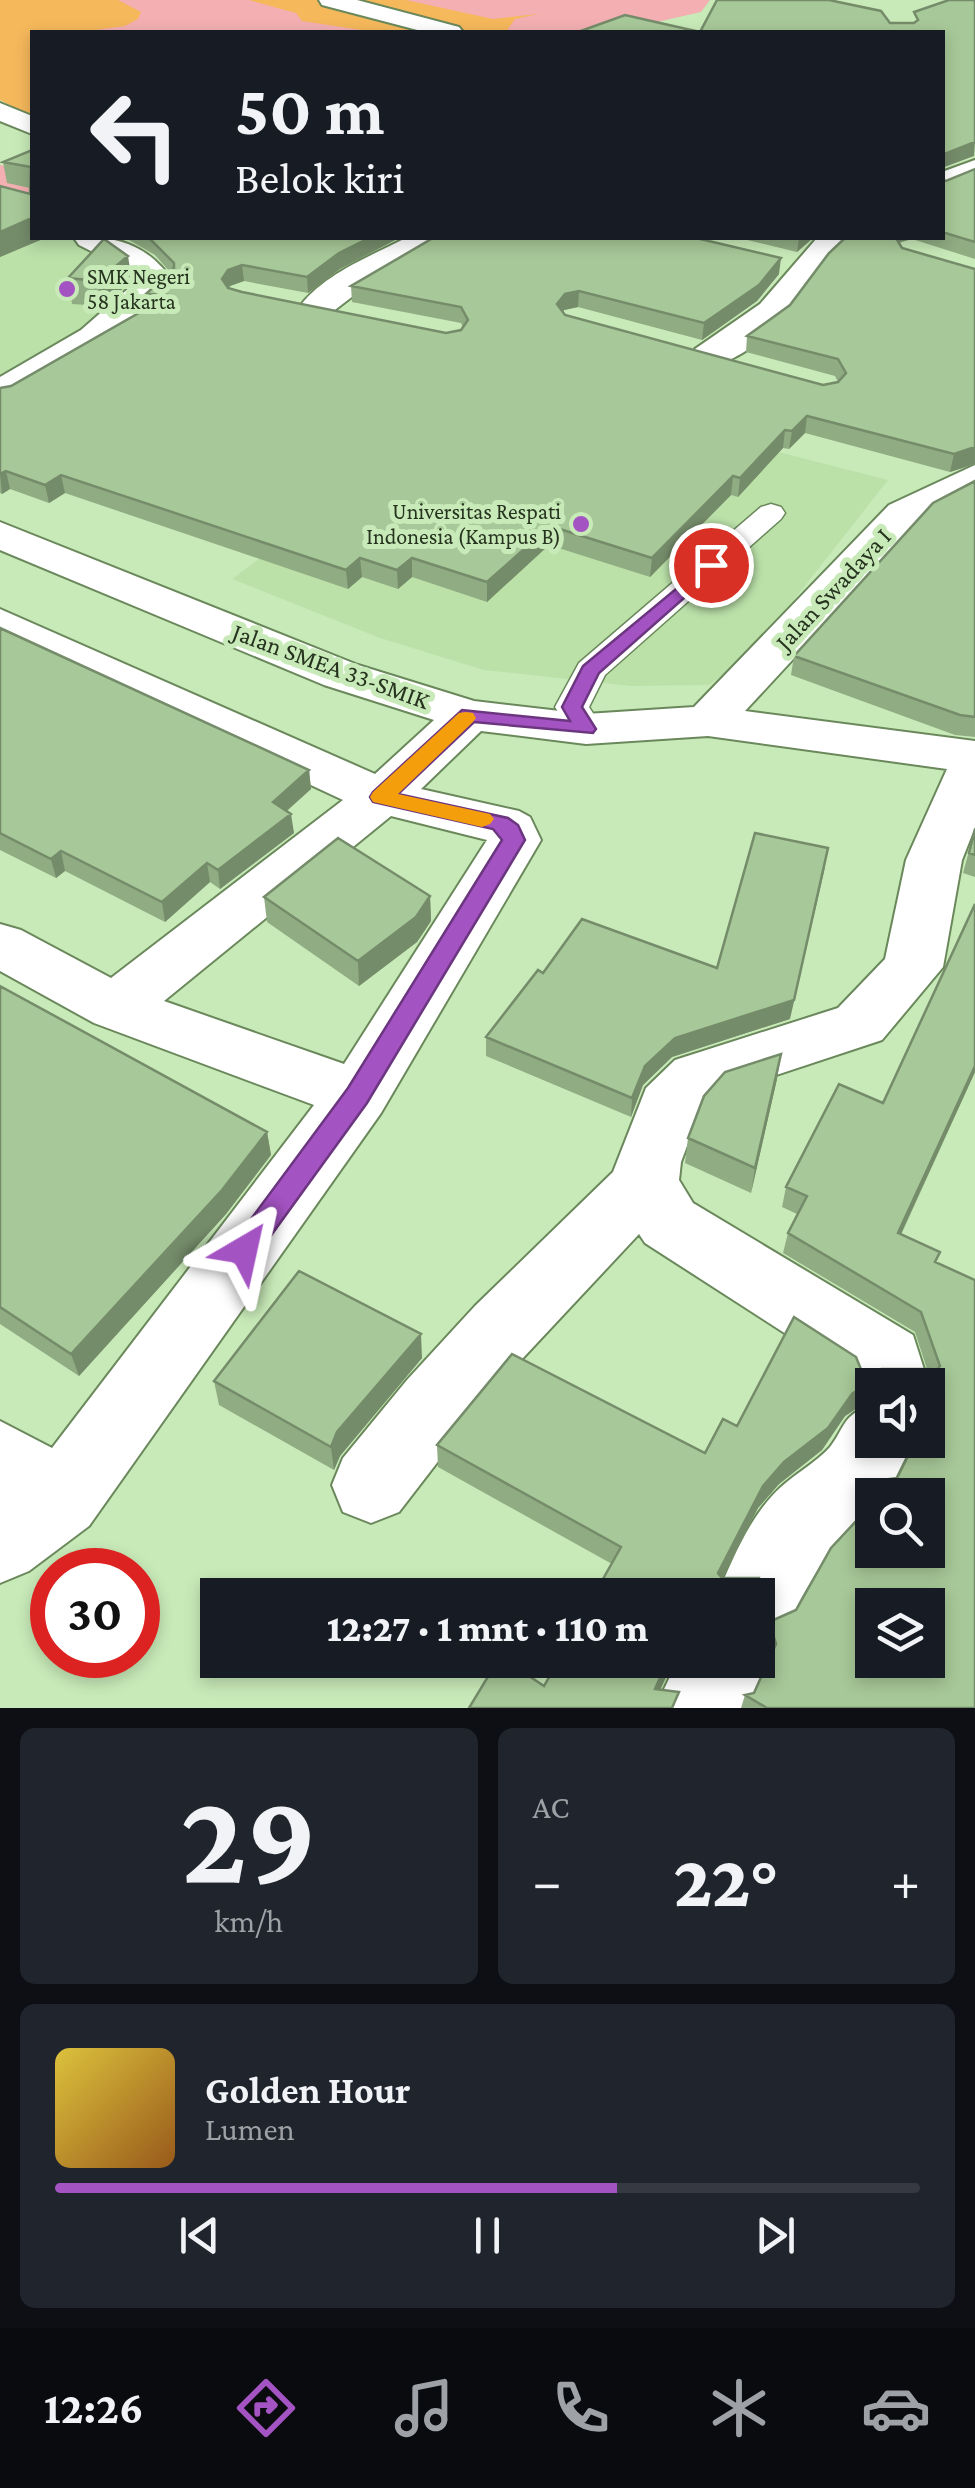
<!DOCTYPE html>
<html lang="id">
<meta charset="utf-8">
<style>
body{margin:0;font-family:"Crimson Pro",serif;background:#20242c;color:#f1f3f6;height:100vh;display:flex;flex-direction:column;font-size:38px;white-space:nowrap}
*{box-sizing:border-box;margin:0}
p{font-size:32px;color:#9ea1a6}
.icon{flex:none;width:55px;height:55px;fill:none;stroke:currentColor;stroke-width:2;stroke-linecap:round;stroke-linejoin:round}
.map{position:relative;height:1708px;overflow:hidden}
.side{display:flex;flex-direction:column;gap:20px;padding:20px;background:#0d0f14;flex:1}
.side>*{flex:none}
.hud{position:absolute;left:30px;top:30px;width:915px;height:210px;border-radius:0px;box-shadow:0 5px 15px #0003;background:#171b24;color:#f1f3f6;overflow:hidden}
.tools{position:absolute;left:855px;top:1368px;display:grid;gap:20px}
.tools a{display:grid;place-items:center;width:90px;height:90px;border-radius:0px;background:#171b24;box-shadow:0 5px 15px #0003;font-size:50px}
.speed{position:absolute;left:30px;top:1548px;display:flex;gap:20px;font-size:50px;font-weight:700;text-align:center}
.speed>*{display:grid;place-content:center;width:130px;height:130px;border-radius:50%;background:#171b24;box-shadow:0 5px 15px #0003;line-height:1}
.speed .limit{border:15px solid #d22;background:#fff;color:#111}
.pin{position:absolute;display:grid;place-items:center;width:85px;height:85px;color:#fff;margin:-42px;border:5px solid #fff;border-radius:50%;box-shadow:0 2px 10px #0007}
.me{position:absolute;width:110px;margin:-55px;rotate:36deg;stroke-linejoin:round;filter:drop-shadow(0 0 8px #0008)}
.turn{display:flex;align-items:center;gap:35px;height:210px;padding:0 40px;font-size:45px}
.turn .icon{width:130px;height:130px;stroke-width:2.5}
.turn b{display:block;font-size:70px;line-height:85px}
.big{font-size:75px;font-weight:800;line-height:1.1}
.side .widget{flex:1;display:flex;flex-direction:column;justify-content:center;gap:15px;min-width:0;padding:0 35px;border-radius:15px;background:#20242c}
.side .dial{align-items:center;gap:0}
.dial b{font-size:130px;line-height:1}
.song{display:flex;align-items:center;gap:30px}
.cover{width:120px;height:120px;border-radius:15px;background:linear-gradient(135deg,hsl(50 70% 55%),hsl(30 70% 35%))}
.played{height:10px;border-radius:5px;background:linear-gradient(90deg,#a453c3 65%,#363941 65%)}
.keys{display:flex;justify-content:space-around;direction:ltr}
.heat{display:flex;justify-content:space-between;align-items:center;font-size:55px;direction:ltr}
.side .tiles{flex:1;display:grid;gap:20px;grid-template-columns:1fr 1fr}
.widget:last-child{grid-column:span 2}
.trip{position:absolute;left:200px;top:1578px;width:575px;height:100px;border-radius:0px;background:#171b24;box-shadow:0 5px 15px #0003;font-weight:800;line-height:100px;text-align:center}
.menu{display:flex;height:160px;justify-content:space-around;align-items:center;background:#090b0e;color:#9ea1a6}
.menu .icon{width:70px;height:70px}
.menu .selected{color:#a453c3}
.menu b{font-size:45px;color:#f1f3f6}
.map>svg:first-child{display:block}
</style>
<div class="map">
<svg width="975" height="1708" viewBox="0 0 975 1708">
<rect width="100%" height="100%" fill="#c8eab8"/>
<path fill="#bbe1a9" d="M0 200 32 238H70L115 258 141 279 82 339 0 382Z
M454 369 888 480 754 651 709 685 631 686 484 670 380 638 232 579 353 488Z"/>
<path fill="#f5b85b" d="M0 0H670L526 32H32V117L0 100Z"/>
<path fill="#f3afb2" d="M118 0H249L296 13 302 21 374 32H81L125 26 138 19 141 12Z
M406 0H603L573 10 493 19Z"/>
<g fill="none" stroke-linecap="round" stroke-linejoin="round">
<path fill="#f3afb2" fill-rule="evenodd" d="M601 0H710L701 12 613 32H506L515 19Z
M0 165 32 171V215L0 209Z"/>
<defs>
<path id="lane" d="M771 504 781 507 785 513 781 519 605 675 589 707 603 729 598 736 586 739 574 736 555 707 579 663 761 507Z"/>
<path id="street" d="M319 0H357L459 27 463 32H425L322 5Z
M0 103 32 116V134L0 121Z
M975 160V179L942 193V172Z
M74 238C116 235 147 244 173 281L107 346 13 400 0 403V377L81 330 137 281 123 267 79 245Z
M406 238H445L440 245 366 286 327 316 315 319 303 316 298 309C321 275 371 256 406 238Z
M817 238H854C846 249 834 254 825 264 814 279 805 295 794 309 773 333 727 373 695 365L690 357 695 349 760 304Z
M975 465V493L919 523 745 711 975 741V827L962 860 943 967 882 1040 719 1094 697 1119 681 1162 679 1180 693 1203 913 1335 929 1385 928 1389V1385H872V1440H914L887 1495H872V1511C828 1550 813 1574 787 1626L759 1638 768 1660 746 1708H655L678 1660H758V1595H717C733 1558 751 1514 781 1487 796 1473 817 1462 830 1447 844 1429 843 1416 865 1408L853 1377 645 1243 639 1234 493 1390 399 1512 371 1523 343 1512 332 1485 343 1458 407 1380 475 1306 613 1172 646 1088 675 1060 838 1008 885 959 906 860 947 769 708 736 586 744 481 731 421 789 519 811 530 817 541 840 381 1113 89 1526 29 1571 0 1583V1421L52 1448 314 1105 94 1023 0 971V924L21 930 111 978 343 800 0 640V609L375 774 434 720 324 685 0 550V522L358 665 474 701 586 714 694 707 889 505ZM391 816 487 840 344 1064 164 1001Z"/>
</defs>
<use href="#lane" stroke="#6a885b" stroke-width="3"/>
<use href="#street" stroke="#6a885b" stroke-width="4"/>
<use href="#lane" fill="#fff" fill-rule="evenodd"/>
<use href="#street" fill="#fff" fill-rule="evenodd"/>
</g>
<path fill="#90ac83" d="M32 150V238H45L0 257V186L30 194V188L7 183 3 162Z
M975 169V259L912 239 899 243 975 464 950 472 805 433 789 449 783 448 738 497 731 495 650 577 549 545 487 602 412 577 398 589 362 577 348 589 65 493 49 503 10 489 2 494 0 493V388L11 386 148 308 146 294 169 271 155 255 129 240 128 238H399L340 269 308 293 244 281 230 286 229 288 242 292 446 333 461 330 463 327 461 323 352 302 351 286 779 274 757 301 702 340 578 307 564 310 563 312 565 315 823 385 838 382 835 376 746 352 747 336 790 305 845 238H942V179L946 181Z
M739 238H813L797 252Z
M68 278 132 281 102 306 72 304Z
M975 481V737L955 735 791 675 794 656Z
M0 628 309 770 311 789 287 811 294 833 220 889 210 882 165 922 65 871 56 878 0 850Z
M975 829V877L963 873Z
M430 896 431 921 417 942 359 986 267 922 264 897Z
M543 973 790 1019 672 1057 643 1085 631 1117 486 1056V1037Z
M0 986 267 1132 271 1155 226 1214 79 1376 0 1324Z
M975 1072 901 1235 937 1263 975 1708H741L745 1695 754 1693 770 1658 764 1640 769 1622 796 1610 928 1495H877L882 1480 897 1478 928 1440V1385H877L882 1369H927L915 1332 783 1253 788 1233 797 1214 782 1207 786 1187 883 1103Z
M777 1079 751 1193 685 1163 688 1138Z
M794 1317 856 1357 867 1384 860 1406 845 1416 822 1450 779 1484 758 1508 722 1578H759L760 1636 758 1644V1595H594L612 1564 438 1467 437 1445 512 1354 705 1453 723 1419 737 1426Z
M422 1358 340 1456 334 1470 219 1405 214 1381Z"/>
<path fill="#758c6a" d="M975 142 974 156 942 168V155Z
M32 218V238H45L0 257V232Z
M369 238H399L340 269 308 293 307 277 339 253Z
M799 238H813L797 252Z
M894 238H912V239L899 242Z
M128 256 132 281 102 306 98 281Z
M781 258 779 274 757 301 702 340 704 323Z
M242 265 244 281 230 286 224 295 222 279 228 270Z
M579 291 578 307 564 310 556 321 557 304 565 294Z
M807 416 805 433 789 449 792 431Z
M785 430 783 448 738 497 740 478Z
M975 447V464L950 472 954 454Z
M6 471 10 489 2 494 0 474Z
M61 475 65 493 49 503 45 485Z
M733 476 731 495 650 577 652 558Z
M550 526 549 545 487 602V582Z
M360 558 362 577 348 589 346 570Z
M412 558V577L398 589 397 570Z
M309 770 311 789 275 821 273 802Z
M291 814 294 833 220 889 218 870Z
M61 851 65 871 56 878 51 859Z
M207 863 210 882 165 922 162 902Z
M825 867 790 1019 672 1057 643 1085 631 1117 632 1098 645 1066Z
M430 896 431 921 417 942 359 986 358 961Z
M781 1054 777 1079 751 1193 755 1168Z
M975 1066V1072L892 1253 898 1233Z
M267 1132 271 1155 226 1214 79 1376 71 1354Z
M421 1334 422 1358 340 1456 334 1470 331 1447 337 1432Z
M867 1384 860 1406 845 1416 822 1450 779 1484 758 1508 714 1594 718 1573 763 1486 784 1462 852 1394Z
M668 1660H674L652 1708 655 1689Z"/>
<path fill="#a7c898" stroke="#758c6a" stroke-width="2.5" fill-rule="evenodd" d="M717 0H829L881 11 890 23H914L918 20 914 12 949 0H975V142L942 155V32H578L625 15 700 32Z
M32 150V218L0 232V186L30 194 31 167 3 162Z
M975 169V242L942 232V179L946 181Z
M149 238H369L339 253 307 277 242 265 228 270 222 279 228 288 242 292 446 333 461 330 468 320 461 307 351 286 433 238H696L781 258 759 285 704 323 579 291 565 294 557 304 565 315 823 385 838 382 846 373 838 359 747 336 790 305 829 253 845 238H896L902 248 975 269V447L954 454 807 416 792 431 785 430 740 478 733 476 652 558 550 526 487 582 412 558 397 570 360 558 346 570 61 475 45 485 6 471 0 474V388L11 386 170 295 146 294 174 268V263Z
M104 239 128 256 98 281 68 278Z
M975 481V717L960 715 794 656 933 503Z
M0 628 309 770 273 802 291 814 218 870 207 863 162 902 61 851 51 859 0 833Z
M975 829V855L969 853Z
M755 833 828 848 794 1000 675 1038 645 1066 632 1098 486 1037 538 970 543 973 582 919 717 968Z
M338 838 430 896 416 917 358 961 264 897Z
M975 904V1066L898 1233 940 1252 935 1262 975 1280V1708H767L745 1695 754 1693 776 1644 769 1622 796 1610 831 1548 872 1504V1550H928V1495H881L882 1480 897 1478 916 1440H928V1385H882V1369H931L934 1373 940 1366 921 1312 788 1233 807 1196 786 1187 839 1084 883 1103ZM872 1605H928V1660H872Z
M0 986 267 1132 222 1190 71 1354 0 1307Z
M781 1054 755 1168 688 1138 704 1096 725 1072Z
M299 1271 421 1334 337 1432 331 1447 214 1381Z
M794 1317 856 1357 867 1384 852 1394 828 1428 784 1462 763 1486 718 1573 722 1578H759L760 1636H758V1595H594L621 1547 437 1445 512 1354 705 1453 723 1419 737 1426Z
M498 1660H505L544 1686 559 1660H668L655 1689 679 1692 672 1708H469Z"/>
<path fill="#a453c3" stroke="#6b367f" stroke-width="2.5" d="M711 560 720 565 717 569 599 673 582 707 596 729 593 733 474 722 398 794 508 818 518 825 525 840 367 1103 254 1259 244 1263 234 1259 229 1250 234 1242 348 1088 502 840 493 829 373 802 370 797 373 792 462 710 570 721 562 707 583 666Z"/>
<path fill="#f59e0b" d="M466 712 473 713 476 718 473 722 398 794 490 814 494 819 490 824 482 827 373 802 370 797 373 792 459 713Z"/>
<g fill="#a453c3" stroke="#c8eab8" stroke-width="4">
<circle cx="67" cy="289" r="10"/>
<circle cx="581" cy="524" r="10"/>
</g>
<g text-anchor="middle" dominant-baseline="central" stroke-width="10" stroke-linejoin="round" paint-order="stroke">
<g font-size="22" fill="#26331f" stroke="#c8eab8" text-anchor="start">
<text x="87" y="276">SMK Negeri<tspan x="87" dy="25">58 Jakarta</tspan></text>
<text x="561" y="511" text-anchor="end">Universitas Respati<tspan x="561" dy="25">Indonesia (Kampus B)</tspan></text>
</g>
<g font-size="25" fill="#26331f" stroke="#c8eab8">
<text transform="translate(833 589) rotate(-47)">Jalan Swadaya I</text>
<text transform="translate(331 666) rotate(20)">Jalan SMEA 33-SMIK</text>
</g>
</g>
</svg>
<div class="tools">
<a><svg class="icon" aria-label="sound" viewBox="0 0 24 24"><path d="M4 9h4l5-4v14l-5-4H4zM17 9q2 3 0 6"/></svg></a>
<a><svg class="icon" aria-label="search" viewBox="0 0 24 24"><circle cx="10" cy="10" r="6"/><path d="M15 15l6 6"/></svg></a>
<a><svg class="icon" aria-label="layers" viewBox="0 0 24 24"><path d="M12 4l9 5-9 5-9-5zM3 14l9 5 9-5"/></svg></a>
</div>
<div class="speed"><div class="limit">30</div></div>
<div class="pin" style="left:711px;top:565px;background:#d93025"><svg class="icon" aria-label="arrive" viewBox="0 0 24 24"><path d="M6 21V4h12l-3 4 3 4H6"/></svg></div>
<svg class="me" style="left:244px;top:1250px" viewBox="-20 -20 40 40"><path d="M0-17L14 15 0 8-14 15z" fill="#a453c3" stroke="#fff" stroke-width="4"/></svg>
<div class="trip">12:27 · 1 mnt · 110 m</div>
<div class="hud">
<div class="turn"><svg class="icon" aria-label="left" viewBox="0 0 24 24"><path d="M17 20v-9H6M10 6l-5 5 5 5"/></svg><div><b>50 m</b>Belok kiri</div></div>
</div>
</div>
<section class="side">
<div class="tiles">
<div class="widget dial"><b>29</b><p>km/h</p></div>
<div class="widget"><p>AC</p>
<div class="heat"><a>−</a><b class="big">22°</b><a>+</a></div>
</div>
<div class="widget">
<div class="song"><i class="cover"></i><div><b>Golden Hour</b><p>Lumen</p></div></div>
<div class="played"></div>
<div class="keys"><svg class="icon" aria-label="previous" viewBox="0 0 24 24"><path d="M18 5L8 12l10 7zM5 5v14"/></svg><svg class="icon" aria-label="pause" viewBox="0 0 24 24"><path d="M8 5v14M16 5v14"/></svg><svg class="icon" aria-label="next" viewBox="0 0 24 24"><path d="M6 5l10 7-10 7zM19 5v14"/></svg></div>
</div>
</div>
</section>
<nav class="menu">
<b>12:26</b>
<svg class="icon selected" aria-label="directions" viewBox="0 0 24 24"><path d="M12 3l9 9-9 9-9-9zM9 14v-3h6M13 9l2 2-2 2"/></svg>
<svg class="icon" aria-label="music" viewBox="0 0 24 24"><path d="M9 18V5l10-2v13"/><circle cx="6" cy="18" r="3"/><circle cx="16" cy="16" r="3"/></svg>
<svg class="icon" aria-label="phone" viewBox="0 0 24 24"><path d="M5 4h4l2 5-3 2q2 4 5 5l2-3 5 2v4C11 20 4 13 5 4z"/></svg>
<svg class="icon" aria-label="climate" viewBox="0 0 24 24"><path d="M12 3v18M4 7l16 10M4 17L20 7"/></svg>
<svg class="icon" aria-label="car" viewBox="0 0 24 24"><path d="M5 17H2v-5l4-1 3-4h7l3 4 3 1v5h-3M9 17h6M6 11h13"/><circle cx="7" cy="17" r="2"/><circle cx="17" cy="17" r="2"/></svg>
</nav>
